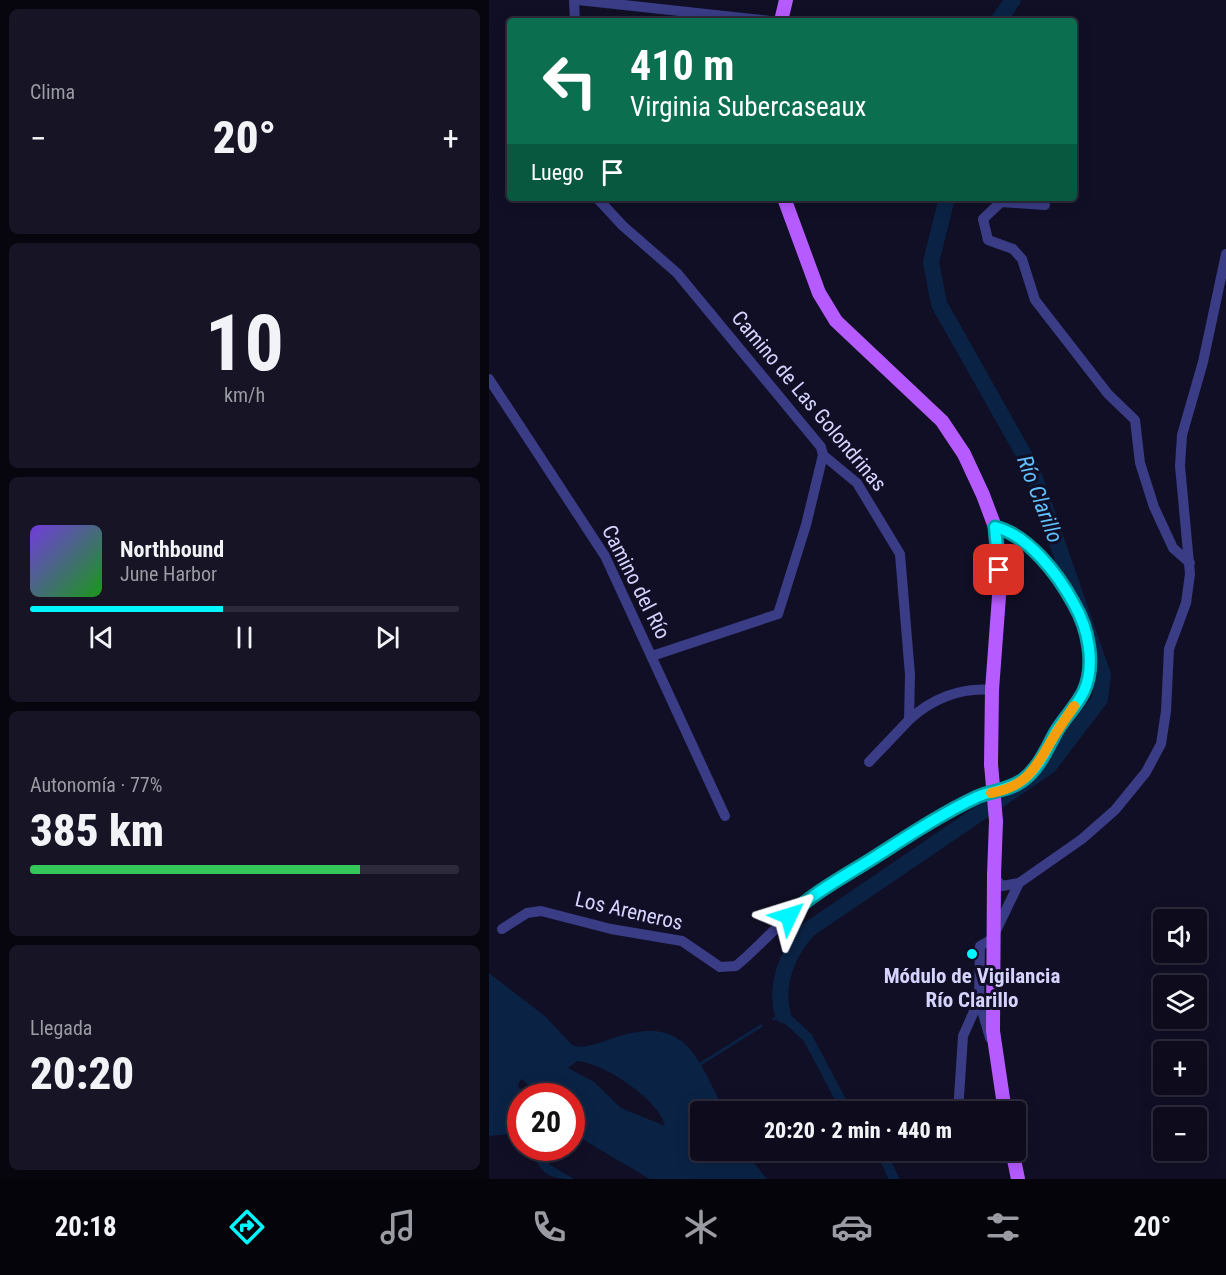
<!DOCTYPE html>
<html lang="es">
<meta charset="utf-8">
<style>
body{margin:0;font-family:"Roboto Condensed",sans-serif;background:#161425;color:#f1f3f6;height:100vh;display:flex;flex-direction:column;font-size:22px;white-space:nowrap}
*{box-sizing:border-box;margin:0}
p{font-size:20px;color:#9a9ba3}
.icon{flex:none;width:33px;height:33px;fill:none;stroke:currentColor;stroke-width:2;stroke-linecap:round;stroke-linejoin:round}
.map{position:relative;flex:1;overflow:hidden}
.drawer{display:flex;flex-direction:column;gap:9px;padding:9px;background:#07060f;width:489px}
.drawer>*{flex:none}
.banner{position:absolute;left:18px;top:18px;width:570px;height:183px;border-radius:6px;box-shadow:0 3px 15px #0003,0 0 0 2px #2d2b3b;background:#0b6e4f;color:#fff;overflow:hidden}
.fabs{position:absolute;left:664px;top:909px;display:grid;gap:12px}
.fabs a{display:grid;place-items:center;width:54px;height:54px;border-radius:6px;background:#0d0b1c;box-shadow:0 3px 15px #0003,0 0 0 2px #2d2b3b;font-size:30px}
.speed{position:absolute;left:18px;top:1083px;display:flex;gap:12px;font-size:30px;font-weight:700;text-align:center}
.speed>*{display:grid;place-content:center;width:78px;height:78px;border-radius:50%;background:#0d0b1c;box-shadow:0 3px 15px #0003,0 0 0 2px #2d2b3b;line-height:1}
.speed .limit{border:9px solid #d22;background:#fff;color:#111}
.pin{position:absolute;display:grid;place-items:center;width:51px;height:51px;color:#fff;margin:-26px;border-radius:12px;box-shadow:0 3px 9px #0006}
.me{position:absolute;width:66px;margin:-33px;rotate:49deg;stroke-linejoin:round;filter:drop-shadow(0 0 4px #0008)}
.turn{display:flex;align-items:center;gap:21px;height:126px;padding:0 24px;font-size:27px}
.turn .icon{width:78px;height:78px;stroke-width:2.5}
.turn b{display:block;font-size:42px;line-height:51px}
.then{display:flex;align-items:center;height:57px;padding:0 24px;background:#0003;gap:12px;font-size:22px}
.big{font-size:45px;font-weight:800;line-height:1.1}
.drawer .widget{flex:1;display:flex;flex-direction:column;justify-content:center;gap:9px;min-width:0;padding:0 21px;border-radius:9px;background:#161425}
.drawer .dial{align-items:center;gap:0}
.dial b{font-size:78px;line-height:1}
.song{display:flex;align-items:center;gap:18px}
.cover{width:72px;height:72px;border-radius:9px;background:linear-gradient(135deg,hsl(260 70% 55%),hsl(120 70% 35%))}
.played{height:6px;border-radius:3px;background:linear-gradient(90deg,#00f7ff 45%,#2d2b3b 45%)}
.keys{display:flex;justify-content:space-around;direction:ltr}
.heat{display:flex;justify-content:space-between;align-items:center;font-size:33px;direction:ltr}
.charge{height:9px;border-radius:4px;background:linear-gradient(90deg,#34c759 77%,#2d2b3b 0)}
.trip{position:absolute;left:201px;top:1101px;width:336px;height:60px;border-radius:6px;background:#0d0b1c;box-shadow:0 3px 15px #0003,0 0 0 2px #2d2b3b;font-weight:800;line-height:60px;text-align:center}
.menu{display:flex;height:96px;justify-content:space-around;align-items:center;background:#05040b;color:#9a9ba3}
.menu .icon{width:42px;height:42px}
.menu .current{color:#00f7ff}
.menu b{font-size:27px;color:#f1f3f6}
main{display:flex;flex:1;min-height:0}
.map>svg:first-child{display:block}
</style>
<main>
<section class="drawer">
<div class="widget"><p>Clima</p>
<div class="heat"><a>−</a><b class="big">20°</b><a>+</a></div>
</div>
<div class="widget dial"><b>10</b><p>km/h</p></div>
<div class="widget">
<div class="song"><i class="cover"></i><div><b>Northbound</b><p>June Harbor</p></div></div>
<div class="played"></div>
<div class="keys"><svg class="icon" aria-label="previous" viewBox="0 0 24 24"><path d="M18 5L8 12l10 7zM5 5v14"/></svg><svg class="icon" aria-label="pause" viewBox="0 0 24 24"><path d="M8 5v14M16 5v14"/></svg><svg class="icon" aria-label="next" viewBox="0 0 24 24"><path d="M6 5l10 7-10 7zM19 5v14"/></svg></div>
</div>
<div class="widget"><p>Autonomía · 77%</p><b class="big">385 km</b><div class="charge"></div></div>
<div class="widget"><p>Llegada</p><b class="big">20:20</b></div>
</section>
<div class="map">
<svg width="737" height="1179" viewBox="0 0 737 1179">
<rect width="100%" height="100%" fill="#110f26"/>
<path fill="#0a2345" fill-rule="evenodd" d="M0 973 57 1017 83 1045C97 1050 114 1041 128 1037 199 1014 209 1061 236 1111L212 1112V1150L258 1151 264 1162 278 1179H161L83 1133 82 1096H44L41 1086 32 1079 29 1085 35 1096H32L31 1133 0 1136ZM88 1061C115 1063 171 1100 176 1126L132 1108 105 1082 79 1068Z
M41 1148H51L61 1165 85 1179C57 1179 52 1173 41 1148Z"/>
<g fill="none" stroke-linecap="round" stroke-linejoin="round">
<path stroke="#0a2345" stroke-width="3" d="M285 1019 294 1015
M208 1066 272 1026"/>
<path stroke="#0a2345" stroke-width="10" d="M294 1015 319 1038 358 1112
M392 1150 405 1179"/>
<path stroke="#0a2345" stroke-width="16" d="M509 21 524 0
M294 1015C285 985 299 952 319 930L560 766 611 699 614 675 542 467 450 304 442 262 458 198"/>
<path stroke="#3a3c86" stroke-width="10" d="M85 0 86 21
M89 0 281 21
M108 198 134 226 188 273 332 447 334 455 368 483 411 554 421 675 420 720 380 762
M556 205 512 202 494 219 499 240 524 249 533 259 546 300 619 394 646 420 651 463 665 507 684 548 701 563
M0 379 116 556 236 816
M163 656 289 614 317 525 334 455
M420 720C442 699 472 687 503 690
M505 877 513 886 530 883
M13 929 38 913 52 911 122 929 193 941 231 967 247 966C275 943 298 913 329 893 376 862 425 830 476 804 495 793 517 793 534 780 551 768 557 750 567 732 575 718 588 706 595 691 608 662 597 626 583 600 568 573 536 534 506 527
M490 1000 501 1038
M469 1112 474 1036 490 1000 491 946 503 939 530 883 593 839 626 810 657 772 672 744 677 711 680 649 697 603 701 574 691 466 693 435 714 362 737 254
M467 1150V1158"/>
<path stroke="#b65bff" stroke-width="14" d="M292 21 297 0
M295 198 330 293 347 321 453 421 475 454 494 495 506 527 511 583 503 690 502 764
M505 875 504 1031 516 1112
M523 1150 529 1179"/>
<path stroke="#b65bff" stroke-width="14" d="M502 764 507 821 505 875"/>
</g>
<g fill="none" stroke-linecap="round" stroke-linejoin="round">
<defs>
<path id="route" d="M300 916C325 892 356 876 386 857 419 836 452 814 488 797 504 790 519 791 534 780 550 768 557 750 567 732 575 718 588 706 595 691 607 664 599 628 585 604 569 574 539 535 506 527L510 570"/>
</defs>
<use href="#route" stroke="#00a1a6" stroke-width="15"/>
<use href="#route" stroke="#00f7ff" stroke-width="10"/>
<path stroke="#f59e0b" stroke-width="10" d="M502 793C544 785 548 762 569 730 574 722 580 714 585 706"/>
</g>
<circle fill="#00f7ff" stroke="#110f26" stroke-width="2" cx="483" cy="954" r="6"/>
<g text-anchor="middle" dominant-baseline="central" stroke-width="6" stroke-linejoin="round" paint-order="stroke">
<g font-size="21" fill="#d6d4ff" stroke="#110f26">
<text transform="translate(320 401) rotate(50)">Camino de Las Golondrinas</text>
<text transform="translate(147 582) rotate(63)">Camino del Río</text>
<text transform="translate(140 911) rotate(13)">Los Areneros</text>
</g>
<g font-size="21" font-weight="bold" fill="#d6d4ff" stroke="#110f26">
<text x="483" y="976">Módulo de Vigilancia<tspan x="483" dy="24">Río Clarillo</tspan></text>
</g>
<g font-size="22" font-style="italic" fill="#62c1ff" stroke="#110f26">
<text transform="translate(551 499) rotate(69)">Río Clarillo</text>
</g>
</g>
</svg>
<div class="fabs">
<a><svg class="icon" aria-label="sound" viewBox="0 0 24 24"><path d="M4 9h4l5-4v14l-5-4H4zM17 9q2 3 0 6"/></svg></a>
<a><svg class="icon" aria-label="layers" viewBox="0 0 24 24"><path d="M12 4l9 5-9 5-9-5zM3 14l9 5 9-5"/></svg></a>
<a>+</a>
<a>−</a>
</div>
<div class="speed"><div class="limit">20</div></div>
<div class="pin" style="left:510px;top:570px;background:#d93025"><svg class="icon" aria-label="arrive" viewBox="0 0 24 24"><path d="M6 21V4h12l-3 4 3 4H6"/></svg></div>
<svg class="me" style="left:300px;top:916px" viewBox="-20 -20 40 40"><path d="M0-17L14 15 0 8-14 15z" fill="#00f7ff" stroke="#fff" stroke-width="4"/></svg>
<div class="trip">20:20 · 2 min · 440 m</div>
<div class="banner">
<div class="turn"><svg class="icon" aria-label="left" viewBox="0 0 24 24"><path d="M17 20v-9H6M10 6l-5 5 5 5"/></svg><div><b>410 m</b>Virginia Subercaseaux</div></div>
<div class="then">Luego<svg class="icon" aria-label="arrive" viewBox="0 0 24 24"><path d="M6 21V4h12l-3 4 3 4H6"/></svg></div>
</div>
</div>
</main>
<nav class="menu">
<b>20:18</b>
<svg class="icon current" aria-label="directions" viewBox="0 0 24 24"><path d="M12 3l9 9-9 9-9-9zM9 14v-3h6M13 9l2 2-2 2"/></svg>
<svg class="icon" aria-label="music" viewBox="0 0 24 24"><path d="M9 18V5l10-2v13"/><circle cx="6" cy="18" r="3"/><circle cx="16" cy="16" r="3"/></svg>
<svg class="icon" aria-label="phone" viewBox="0 0 24 24"><path d="M5 4h4l2 5-3 2q2 4 5 5l2-3 5 2v4C11 20 4 13 5 4z"/></svg>
<svg class="icon" aria-label="climate" viewBox="0 0 24 24"><path d="M12 3v18M4 7l16 10M4 17L20 7"/></svg>
<svg class="icon" aria-label="car" viewBox="0 0 24 24"><path d="M5 17H2v-5l4-1 3-4h7l3 4 3 1v5h-3M9 17h6M6 11h13"/><circle cx="7" cy="17" r="2"/><circle cx="17" cy="17" r="2"/></svg>
<svg class="icon" aria-label="filters" viewBox="0 0 24 24"><path d="M4 7h16M4 17h16"/><circle cx="9" cy="7" r="2"/><circle cx="15" cy="17" r="2"/></svg>
<b>20°</b>
</nav>
